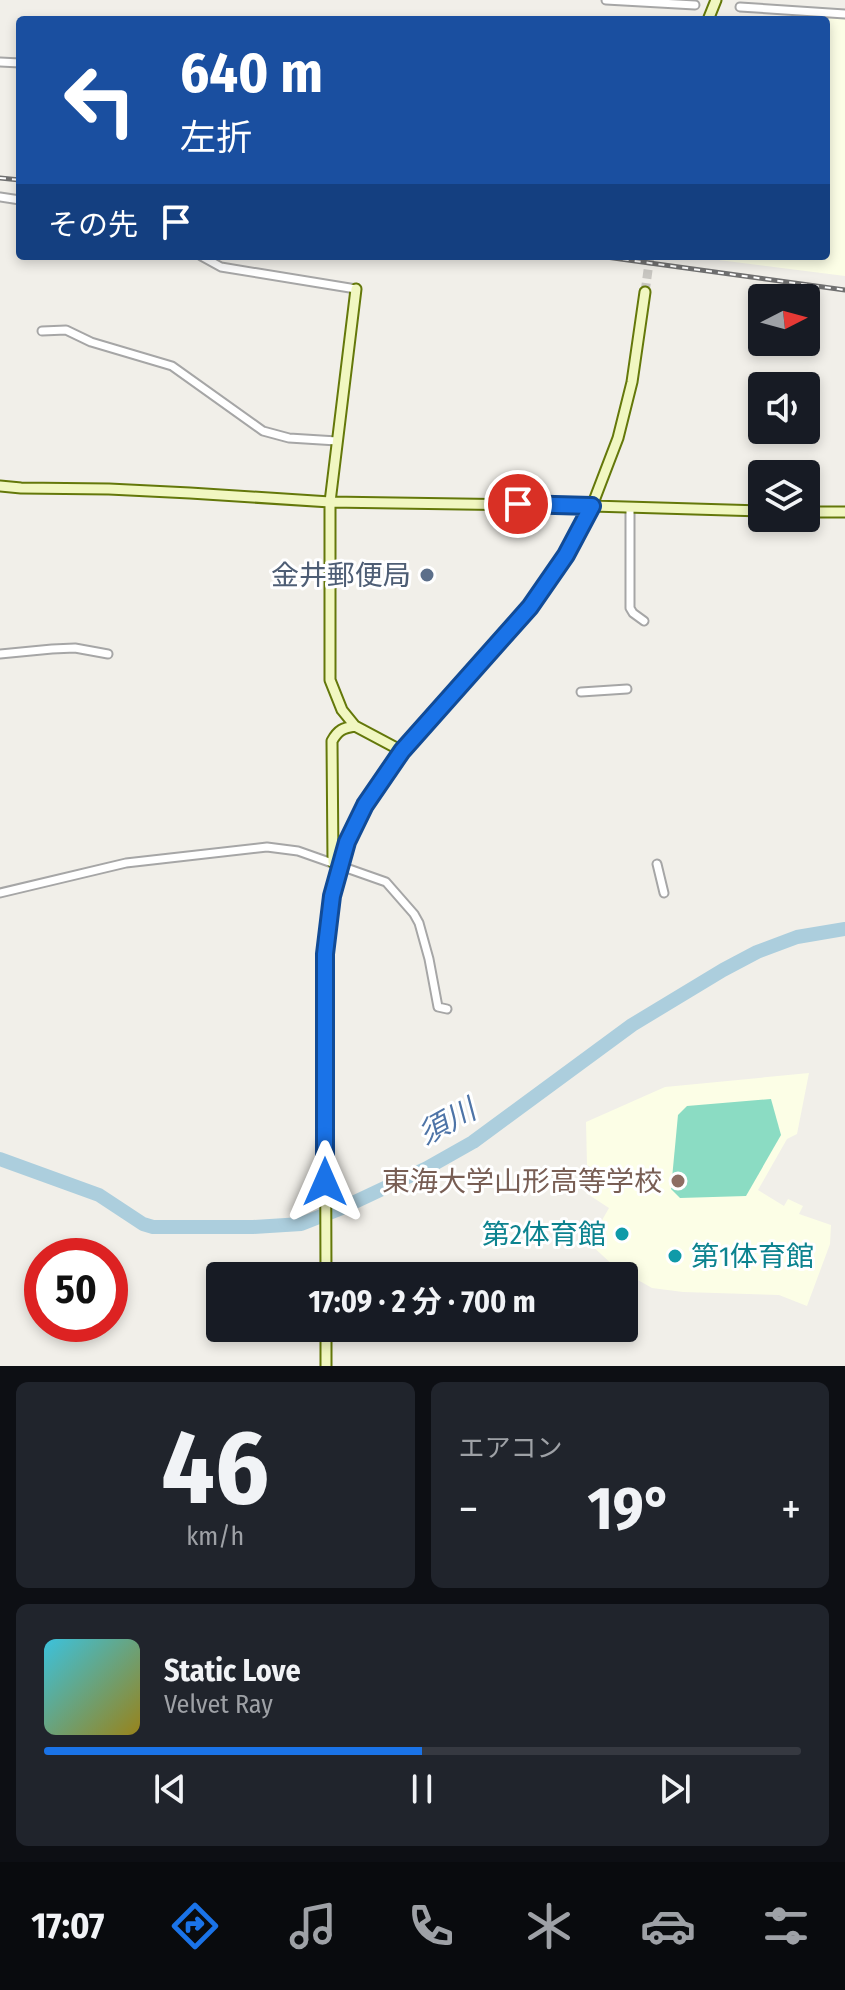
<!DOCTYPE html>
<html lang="ja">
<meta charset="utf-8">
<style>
body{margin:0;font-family:"Fira Sans Condensed","Noto Sans JP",sans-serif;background:#20242c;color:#f1f3f6;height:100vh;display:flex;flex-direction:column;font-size:30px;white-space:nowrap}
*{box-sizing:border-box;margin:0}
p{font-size:26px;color:#9ea1a6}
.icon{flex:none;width:44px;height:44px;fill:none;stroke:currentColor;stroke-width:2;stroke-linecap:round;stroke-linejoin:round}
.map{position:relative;height:1366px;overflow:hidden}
.sheet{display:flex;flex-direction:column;gap:16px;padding:16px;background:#0d0f14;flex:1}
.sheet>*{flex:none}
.guide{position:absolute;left:16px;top:16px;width:814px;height:244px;border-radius:8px;box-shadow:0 4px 12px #0003;background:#1a4fa0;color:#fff;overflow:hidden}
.needle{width:52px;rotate:84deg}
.tools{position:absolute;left:748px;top:284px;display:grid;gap:16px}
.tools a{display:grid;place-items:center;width:72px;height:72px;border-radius:8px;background:#171b24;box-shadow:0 4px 12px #0003;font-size:40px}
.speed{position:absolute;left:24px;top:1238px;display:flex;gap:16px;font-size:40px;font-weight:700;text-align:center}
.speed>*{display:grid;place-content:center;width:104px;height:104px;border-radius:50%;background:#171b24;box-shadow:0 4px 12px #0003;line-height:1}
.speed .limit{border:12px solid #d22;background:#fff;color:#111}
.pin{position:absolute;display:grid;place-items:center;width:68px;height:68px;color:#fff;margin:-34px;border:4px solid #fff;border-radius:50%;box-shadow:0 2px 8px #0007}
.me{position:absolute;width:88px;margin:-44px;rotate:0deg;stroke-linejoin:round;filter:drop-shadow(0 0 6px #0008)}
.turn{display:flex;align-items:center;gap:28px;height:168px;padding:0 32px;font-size:36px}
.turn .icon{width:104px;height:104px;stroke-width:2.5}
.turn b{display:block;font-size:56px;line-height:68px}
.then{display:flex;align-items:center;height:76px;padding:0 32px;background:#0003;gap:16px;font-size:30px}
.big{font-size:60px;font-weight:700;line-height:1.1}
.sheet .card{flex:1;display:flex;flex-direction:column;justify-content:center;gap:12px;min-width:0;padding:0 28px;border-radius:12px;background:#20242c}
.sheet .dial{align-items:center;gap:0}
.dial b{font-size:104px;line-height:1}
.song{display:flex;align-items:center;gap:24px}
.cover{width:96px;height:96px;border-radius:12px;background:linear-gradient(135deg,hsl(190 70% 55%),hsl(50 70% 35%))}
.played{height:8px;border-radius:4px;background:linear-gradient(90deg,#1a73e8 50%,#363941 50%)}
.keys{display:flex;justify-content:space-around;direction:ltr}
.heat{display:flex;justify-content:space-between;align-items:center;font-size:44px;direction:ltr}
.sheet .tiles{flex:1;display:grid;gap:16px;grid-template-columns:1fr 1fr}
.card:last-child{grid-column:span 2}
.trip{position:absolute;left:206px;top:1262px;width:432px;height:80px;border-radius:8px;background:#171b24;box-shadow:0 4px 12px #0003;font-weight:700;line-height:80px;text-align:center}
.tab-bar{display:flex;height:128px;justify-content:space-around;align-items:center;background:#090b0e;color:#9ea1a6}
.tab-bar .icon{width:56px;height:56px}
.tab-bar .selected{color:#1a73e8}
.tab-bar b{font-size:36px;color:#f1f3f6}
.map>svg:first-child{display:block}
</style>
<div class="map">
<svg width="845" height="1366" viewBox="0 0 845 1366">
<rect width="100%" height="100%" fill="#f1efe9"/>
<path fill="#fcfee6" d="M788 13 845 18V276L695 257 826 256V20H788Z
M809 1073 797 1134 787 1139 758 1190 784 1206 788 1199 803 1206 799 1214 831 1225 830 1244 807 1306 779 1295 683 1292 652 1288 615 1267 589 1243 609 1208 586 1193 599 1172 587 1165 586 1122 665 1087Z"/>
<path fill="#8bdcc3" d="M771 1099 781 1135 746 1196 680 1198 671 1189 678 1115 687 1106Z"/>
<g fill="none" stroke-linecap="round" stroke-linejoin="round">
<path stroke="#accedd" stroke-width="14" d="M0 1159 99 1195 143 1224 153 1227H253L301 1224 342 1208 427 1168 473 1142 632 1025 723 970 757 952 797 937 845 929"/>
<path stroke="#c8c6c1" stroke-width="7" stroke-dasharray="7 3.5" stroke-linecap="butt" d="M312 1276H319"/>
<path stroke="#c8c6c1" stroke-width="9" stroke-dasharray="9 4.5" stroke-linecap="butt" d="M645 292 650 256"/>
<defs>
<path id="street" d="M606 0 695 5
M740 7 845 14
M0 62 20 63
M0 197 20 200
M201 256 221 267 356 289
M42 331 66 330 91 342 172 366 263 431 289 438 337 441
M630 508V608L633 613 644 621
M0 654 52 649 75 648 108 654
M581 692 627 689
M657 864 664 893
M0 893 126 863 267 847 298 851 386 882 414 914 419 923 429 959 438 1007 447 1009"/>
<path id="secondary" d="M708 20 716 0
M356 289 330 502V680L342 710 355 726 402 751
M0 486 21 488 109 489 190 493 330 502 592 506 762 511
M806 512H845
M333 862 332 741C338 730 343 728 355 726
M326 1276 325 954 332 896 347 842 365 805 402 751 530 607 566 555 592 506 618 438 632 382 645 292
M326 1328V1366"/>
</defs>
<use href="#street" stroke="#a6a6a6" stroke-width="11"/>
<use href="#secondary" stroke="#64780a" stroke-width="13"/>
<use href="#street" stroke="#fff" stroke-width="7"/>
<use href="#secondary" stroke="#f1f7c1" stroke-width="9"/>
<defs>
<path id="rail" d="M0 178 20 180
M599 256 845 290"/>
</defs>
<use href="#rail" stroke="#707070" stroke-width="5"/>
<use href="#rail" stroke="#fff" stroke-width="2" stroke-dasharray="6" stroke-linecap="butt"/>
</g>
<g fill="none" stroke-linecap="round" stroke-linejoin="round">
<defs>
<path id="route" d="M325 1182V954L332 896 347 842 365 805 402 751 530 607 566 555 592 506 518 504"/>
</defs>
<use href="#route" stroke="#114b97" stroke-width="20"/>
<use href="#route" stroke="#1a73e8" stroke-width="14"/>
</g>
<circle fill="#5c6f8a" stroke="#fff" stroke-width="3" cx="427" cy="575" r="8"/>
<circle fill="#8d6e63" stroke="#fff" stroke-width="3" cx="678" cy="1181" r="8"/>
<g fill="#0f9aa8" stroke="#fff" stroke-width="3">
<circle cx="622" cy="1234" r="8"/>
<circle cx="675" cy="1256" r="8"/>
</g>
<g text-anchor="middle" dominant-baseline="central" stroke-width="6" stroke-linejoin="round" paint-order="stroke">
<g font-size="28" fill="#4e5e75" stroke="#fff" text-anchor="end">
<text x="411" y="575">金井郵便局</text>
</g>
<g font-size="28" fill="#785e54" stroke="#fff" text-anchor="end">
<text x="662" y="1181">東海大学山形高等学校</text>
</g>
<g font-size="28" fill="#0d838f" stroke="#fff" text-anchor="end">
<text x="606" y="1234">第2体育館</text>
<text x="691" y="1256" text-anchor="start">第1体育館</text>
</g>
<g font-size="30" font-style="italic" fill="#4e74a7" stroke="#fff">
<text transform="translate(447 1122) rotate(-29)">須川</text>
</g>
</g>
</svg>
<div class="tools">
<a><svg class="needle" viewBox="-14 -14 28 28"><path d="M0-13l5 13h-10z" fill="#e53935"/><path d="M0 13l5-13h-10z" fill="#9ea1a6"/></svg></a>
<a><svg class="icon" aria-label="sound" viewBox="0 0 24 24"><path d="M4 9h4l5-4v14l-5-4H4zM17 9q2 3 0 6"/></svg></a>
<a><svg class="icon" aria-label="layers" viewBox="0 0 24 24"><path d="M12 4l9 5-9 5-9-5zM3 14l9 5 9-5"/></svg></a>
</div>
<div class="speed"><div class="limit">50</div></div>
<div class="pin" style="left:518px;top:504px;background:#d93025"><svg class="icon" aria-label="arrive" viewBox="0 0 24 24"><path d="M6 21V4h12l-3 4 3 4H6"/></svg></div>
<svg class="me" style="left:325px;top:1182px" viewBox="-20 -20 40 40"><path d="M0-17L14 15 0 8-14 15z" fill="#1a73e8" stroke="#fff" stroke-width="4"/></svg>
<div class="trip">17:09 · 2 分 · 700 m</div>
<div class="guide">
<div class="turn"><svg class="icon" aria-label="left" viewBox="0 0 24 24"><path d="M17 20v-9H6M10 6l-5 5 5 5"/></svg><div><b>640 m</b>左折</div></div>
<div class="then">その先<svg class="icon" aria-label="arrive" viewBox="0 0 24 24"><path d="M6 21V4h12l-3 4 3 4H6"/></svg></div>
</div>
</div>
<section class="sheet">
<div class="tiles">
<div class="card dial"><b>46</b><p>km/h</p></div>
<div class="card"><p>エアコン</p>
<div class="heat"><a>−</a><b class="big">19°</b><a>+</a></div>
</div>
<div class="card">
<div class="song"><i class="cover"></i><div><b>Static Love</b><p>Velvet Ray</p></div></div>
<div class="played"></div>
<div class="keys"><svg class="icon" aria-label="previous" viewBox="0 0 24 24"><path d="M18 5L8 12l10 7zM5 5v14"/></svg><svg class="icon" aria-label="pause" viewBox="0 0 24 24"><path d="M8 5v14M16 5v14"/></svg><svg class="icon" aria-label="next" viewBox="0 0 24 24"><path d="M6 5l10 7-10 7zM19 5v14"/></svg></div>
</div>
</div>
</section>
<nav class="tab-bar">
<b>17:07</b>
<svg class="icon selected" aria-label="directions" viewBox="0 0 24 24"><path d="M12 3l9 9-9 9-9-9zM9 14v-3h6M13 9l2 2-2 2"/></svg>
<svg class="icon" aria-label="music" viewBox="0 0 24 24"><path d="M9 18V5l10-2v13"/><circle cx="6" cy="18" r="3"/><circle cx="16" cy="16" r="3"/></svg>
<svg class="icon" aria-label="phone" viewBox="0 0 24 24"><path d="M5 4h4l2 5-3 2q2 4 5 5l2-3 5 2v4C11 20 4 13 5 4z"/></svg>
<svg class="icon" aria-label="climate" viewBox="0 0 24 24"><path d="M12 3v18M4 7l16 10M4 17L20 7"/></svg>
<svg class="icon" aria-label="car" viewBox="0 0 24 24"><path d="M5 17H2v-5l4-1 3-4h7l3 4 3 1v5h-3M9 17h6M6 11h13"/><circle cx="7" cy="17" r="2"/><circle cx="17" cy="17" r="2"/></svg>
<svg class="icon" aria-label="filters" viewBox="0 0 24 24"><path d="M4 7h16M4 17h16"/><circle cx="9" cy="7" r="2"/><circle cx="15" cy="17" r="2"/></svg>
</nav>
